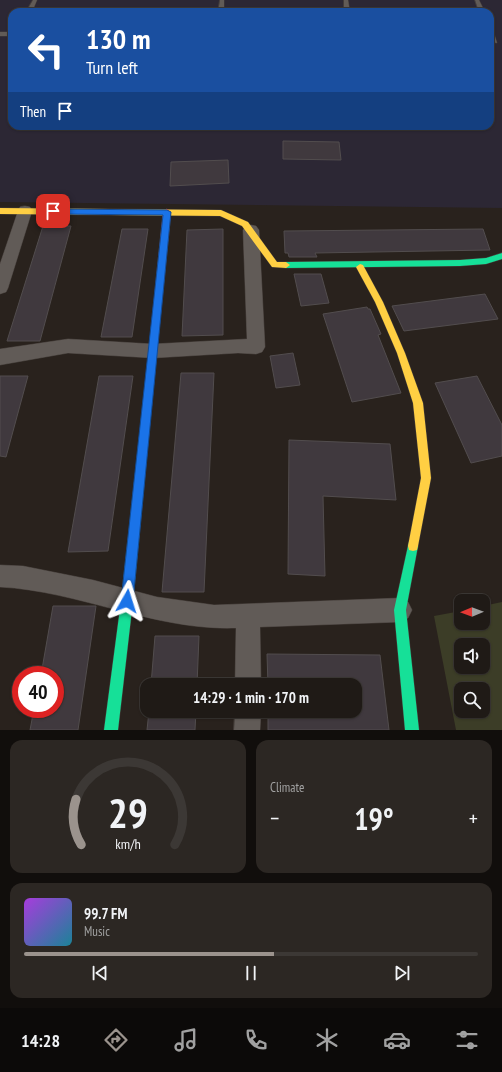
<!DOCTYPE html>
<meta charset="utf-8">
<style>
body{margin:0;font-family:"PT Sans Narrow",sans-serif;background:#2c2723;color:#f1f3f6;height:100vh;display:flex;flex-direction:column;font-size:15px;white-space:nowrap}
*{box-sizing:border-box;margin:0}
p{font-size:13px;color:#a1a1a1}
.icon{flex:none;width:22px;height:22px;fill:none;stroke:currentColor;stroke-width:2;stroke-linecap:round;stroke-linejoin:round}
.map{position:relative;height:730px;overflow:hidden}
.panel{display:flex;flex-direction:column;gap:10px;padding:10px;background:#110e0c;flex:1}
.panel>*{flex:none}
.guide{position:absolute;left:8px;top:8px;width:486px;height:122px;border-radius:12px;box-shadow:0 1px 3px #0004,0 0 0 1px #3c3835;background:#1a4fa0;color:#fff;overflow:hidden}
.needle{width:26px;rotate:269deg}
.controls{position:absolute;left:454px;top:594px;display:grid;gap:8px}
.controls a{display:grid;place-items:center;width:36px;height:36px;border-radius:8px;background:#1f1a16;box-shadow:0 1px 3px #0004,0 0 0 1px #3c3835;font-size:20px}
.speed{position:absolute;left:12px;top:666px;display:flex;gap:8px;font-size:20px;font-weight:700;text-align:center}
.speed>*{display:grid;place-content:center;width:52px;height:52px;border-radius:50%;background:#1f1a16;box-shadow:0 1px 3px #0004,0 0 0 1px #3c3835;line-height:1}
.speed .limit{border:6px solid #d22;background:#fff;color:#111}
.pin{position:absolute;display:grid;place-items:center;width:34px;height:34px;color:#fff;margin:-17px;border-radius:8px;box-shadow:0 2px 6px #0006}
.me{position:absolute;width:44px;margin:-22px;rotate:6deg;stroke-linejoin:round;filter:drop-shadow(0 0 3px #0008)}
.turn{display:flex;align-items:center;gap:14px;height:84px;padding:0 12px;font-size:18px}
.turn .icon{width:52px;height:52px;stroke-width:2.5}
.turn b{display:block;font-size:28px;line-height:34px}
.then{display:flex;align-items:center;height:38px;padding:0 12px;background:#0003;gap:8px;font-size:15px}
.big{font-size:30px;font-weight:700;line-height:1.1}
.panel .card{flex:1;display:flex;flex-direction:column;justify-content:center;gap:6px;min-width:0;padding:0 14px;border-radius:12px;background:#2c2723}
.panel .dial{align-items:center;gap:0}
.dial svg{height:104px;overflow:visible;fill:none;stroke:#3c3835;stroke-width:7;stroke-linecap:round;text-anchor:middle}
.dial text{fill:#f1f3f6;stroke:none}
.song{display:flex;align-items:center;gap:12px}
.cover{width:48px;height:48px;border-radius:6px;background:linear-gradient(135deg,hsl(280 70% 55%),hsl(190 70% 35%))}
.played{height:4px;border-radius:2px;background:linear-gradient(90deg,#9b938d 55%,#3c3835 55%)}
.keys{display:flex;justify-content:space-around;direction:ltr}
.heat{display:flex;justify-content:space-between;align-items:center;font-size:22px;direction:ltr}
.panel .tiles{flex:1;display:grid;gap:10px;grid-template-columns:1fr 1fr}
.card:last-child{grid-column:span 2}
.trip{position:absolute;left:140px;top:678px;width:222px;height:40px;border-radius:12px;background:#1f1a16;box-shadow:0 1px 3px #0004,0 0 0 1px #3c3835;font-weight:700;line-height:40px;text-align:center}
.tab-bar{display:flex;height:64px;justify-content:space-around;align-items:center;background:#0c0a09;color:#a1a1a1}
.tab-bar .icon{width:28px;height:28px}
.tab-bar .current{color:#9b938d}
.tab-bar b{font-size:18px;color:#f1f3f6}
.map>svg:first-child{display:block}
</style>
<div class="map">
<svg width="502" height="730" viewBox="0 0 502 730">
<rect width="100%" height="100%" fill="#29221d"/>
<path fill="#2c2734" fill-rule="evenodd" d="M0 0H502V208L0 202ZM12 12H490V126H12Z"/>
<path fill="#3c3d27" fill-rule="evenodd" d="M502 602V730H456L434 616 461 611V623H483V606ZM461 645H483V667H461ZM461 689H483V711H461Z"/>
<path fill="#40393e" stroke="#524d4e" d="M283 141 339 142 341 160 283 159Z
M228 160 229 183 170 186 171 162Z
M43 226H71L40 341H7Z
M122 229H148L132 337H101Z
M223 229V335L182 336 187 230Z
M483 229 490 250 315 253 317 257H289L288 253H285L284 231Z
M294 274H321L329 303 301 306Z
M485 294 498 319 404 331 392 306Z
M367 307 368 309H370L381 334 378 335 401 393 352 402 323 314Z
M293 353 300 385 276 388 270 356Z
M181 373H214L204 592H162Z
M0 376H28L6 457 0 456Z
M99 376H133L108 551 68 552Z
M477 376 502 425V456L471 463 435 383Z
M289 440 390 444 396 500 323 496 325 576 288 574Z
M53 606H96L78 730H30L34 709H55V675H41Z
M155 636H199L197 685H151Z
M267 654 380 655 389 730H268V711H355V685H268Z
M149 711H196L195 730H147Z"/>
<g fill="none" stroke-linecap="round" stroke-linejoin="round">
<defs>
<path id="lane" d="M33 0H37L32 12H26Z
M220 0H224V12H218Z
M344 0H348L350 12H344Z
M475 0H479L485 12H479Z
M490 28 493 30 497 43 492 42 490 36Z
M0 32H12V36H0Z"/>
<path id="street" d="M25 206 30 207 32 211 8 288 6 292 0 294V264L18 211 20 207Z
M251 225 256 226 259 230 265 347 262 352 256 354 238 353 153 358 68 353 0 365V349L68 339 153 344 247 339 243 230 246 226Z
M0 565 23 566 93 580 157 597 214 605 400 598 408 602 412 610 408 618 400 622 260 627 261 685H235L236 628C155 631 80 591 0 587Z
M235 711H261L260 730H234Z"/>
<path id="fast" d="M502 253V259L486 264 460 266 286 268 282 265 286 262 460 260 486 258Z
M152 356 155 357 156 360 133 601 118 730H104L121 601 148 360 149 357Z
M413 541 417 542 418 546 406 610 419 730H405L394 610 408 546 409 542Z"/>
<path id="slow" d="M0 208 221 210 248 222 277 262H286L290 265 286 268 272 267 242 226 220 216 0 214Z
M360 264 363 265 383 302 405 353 423 403 431 478 418 546 417 550 413 551 409 550 408 546 421 478 413 403 397 353 375 302 356 267Z"/>
<path id="jam" d="M167 209 171 212 156 360 155 363H149L148 360 163 212Z"/>
</defs>
<use href="#lane" stroke="#453e3a" stroke-width="1"/>
<use href="#street" stroke="#453e3a" stroke-width="1"/>
<use href="#fast" stroke="#453e3a" stroke-width="1"/>
<use href="#slow" stroke="#453e3a" stroke-width="1"/>
<use href="#jam" stroke="#453e3a" stroke-width="1"/>
<use href="#lane" fill="#615b57" fill-rule="evenodd"/>
<use href="#street" fill="#615b57" fill-rule="evenodd"/>
<use href="#fast" fill="#16e098" fill-rule="evenodd"/>
<use href="#slow" fill="#ffcf43" fill-rule="evenodd"/>
<use href="#jam" fill="#f24e42" fill-rule="evenodd"/>
</g>
<path fill="#1a73e8" stroke="#114b97" d="M53 209 167 210 171 212 133 601 131 605 127 607 123 605 121 601 163 215 53 214 49 211Z"/>
</svg>
<div class="controls">
<a><svg class="needle" viewBox="-14 -14 28 28"><path d="M0-13l5 13h-10z" fill="#e53935"/><path d="M0 13l5-13h-10z" fill="#a1a1a1"/></svg></a>
<a><svg class="icon" aria-label="sound" viewBox="0 0 24 24"><path d="M4 9h4l5-4v14l-5-4H4zM17 9q2 3 0 6"/></svg></a>
<a><svg class="icon" aria-label="search" viewBox="0 0 24 24"><circle cx="10" cy="10" r="6"/><path d="M15 15l6 6"/></svg></a>
</div>
<div class="speed"><div class="limit">40</div></div>
<div class="pin" style="left:53px;top:211px;background:#d93025"><svg class="icon" aria-label="arrive" viewBox="0 0 24 24"><path d="M6 21V4h12l-3 4 3 4H6"/></svg></div>
<svg class="me" style="left:127px;top:601px" viewBox="-20 -20 40 40"><path d="M0-17L14 15 0 8-14 15z" fill="#1a73e8" stroke="#fff" stroke-width="4"/></svg>
<div class="trip">14:29 · 1 min · 170 m</div>
<div class="guide">
<div class="turn"><svg class="icon" aria-label="left" viewBox="0 0 24 24"><path d="M17 20v-9H6M10 6l-5 5 5 5"/></svg><div><b>130 m</b>Turn left</div></div>
<div class="then">Then<svg class="icon" aria-label="arrive" viewBox="0 0 24 24"><path d="M6 21V4h12l-3 4 3 4H6"/></svg></div>
</div>
</div>
<section class="panel">
<div class="tiles">
<div class="card dial"><svg viewBox="0 0 100 80">
<path d="M14 69A42 42 0 1 1 86 69"/>
<path d="M14 69A42 42 0 0 1 10 34" stroke="#9b938d"/>
<text x="50" y="56" font-size="32" font-weight="700">29</text>
<text x="50" y="72" font-size="11">km/h</text>
</svg></div>
<div class="card"><p>Climate</p>
<div class="heat"><a>−</a><b class="big">19°</b><a>+</a></div>
</div>
<div class="card">
<div class="song"><i class="cover"></i><div><b>99.7 FM</b><p>Music</p></div></div>
<div class="played"></div>
<div class="keys"><svg class="icon" aria-label="previous" viewBox="0 0 24 24"><path d="M18 5L8 12l10 7zM5 5v14"/></svg><svg class="icon" aria-label="pause" viewBox="0 0 24 24"><path d="M8 5v14M16 5v14"/></svg><svg class="icon" aria-label="next" viewBox="0 0 24 24"><path d="M6 5l10 7-10 7zM19 5v14"/></svg></div>
</div>
</div>
</section>
<nav class="tab-bar">
<b>14:28</b>
<svg class="icon current" aria-label="directions" viewBox="0 0 24 24"><path d="M12 3l9 9-9 9-9-9zM9 14v-3h6M13 9l2 2-2 2"/></svg>
<svg class="icon" aria-label="music" viewBox="0 0 24 24"><path d="M9 18V5l10-2v13"/><circle cx="6" cy="18" r="3"/><circle cx="16" cy="16" r="3"/></svg>
<svg class="icon" aria-label="phone" viewBox="0 0 24 24"><path d="M5 4h4l2 5-3 2q2 4 5 5l2-3 5 2v4C11 20 4 13 5 4z"/></svg>
<svg class="icon" aria-label="climate" viewBox="0 0 24 24"><path d="M12 3v18M4 7l16 10M4 17L20 7"/></svg>
<svg class="icon" aria-label="car" viewBox="0 0 24 24"><path d="M5 17H2v-5l4-1 3-4h7l3 4 3 1v5h-3M9 17h6M6 11h13"/><circle cx="7" cy="17" r="2"/><circle cx="17" cy="17" r="2"/></svg>
<svg class="icon" aria-label="filters" viewBox="0 0 24 24"><path d="M4 7h16M4 17h16"/><circle cx="9" cy="7" r="2"/><circle cx="15" cy="17" r="2"/></svg>
</nav>
